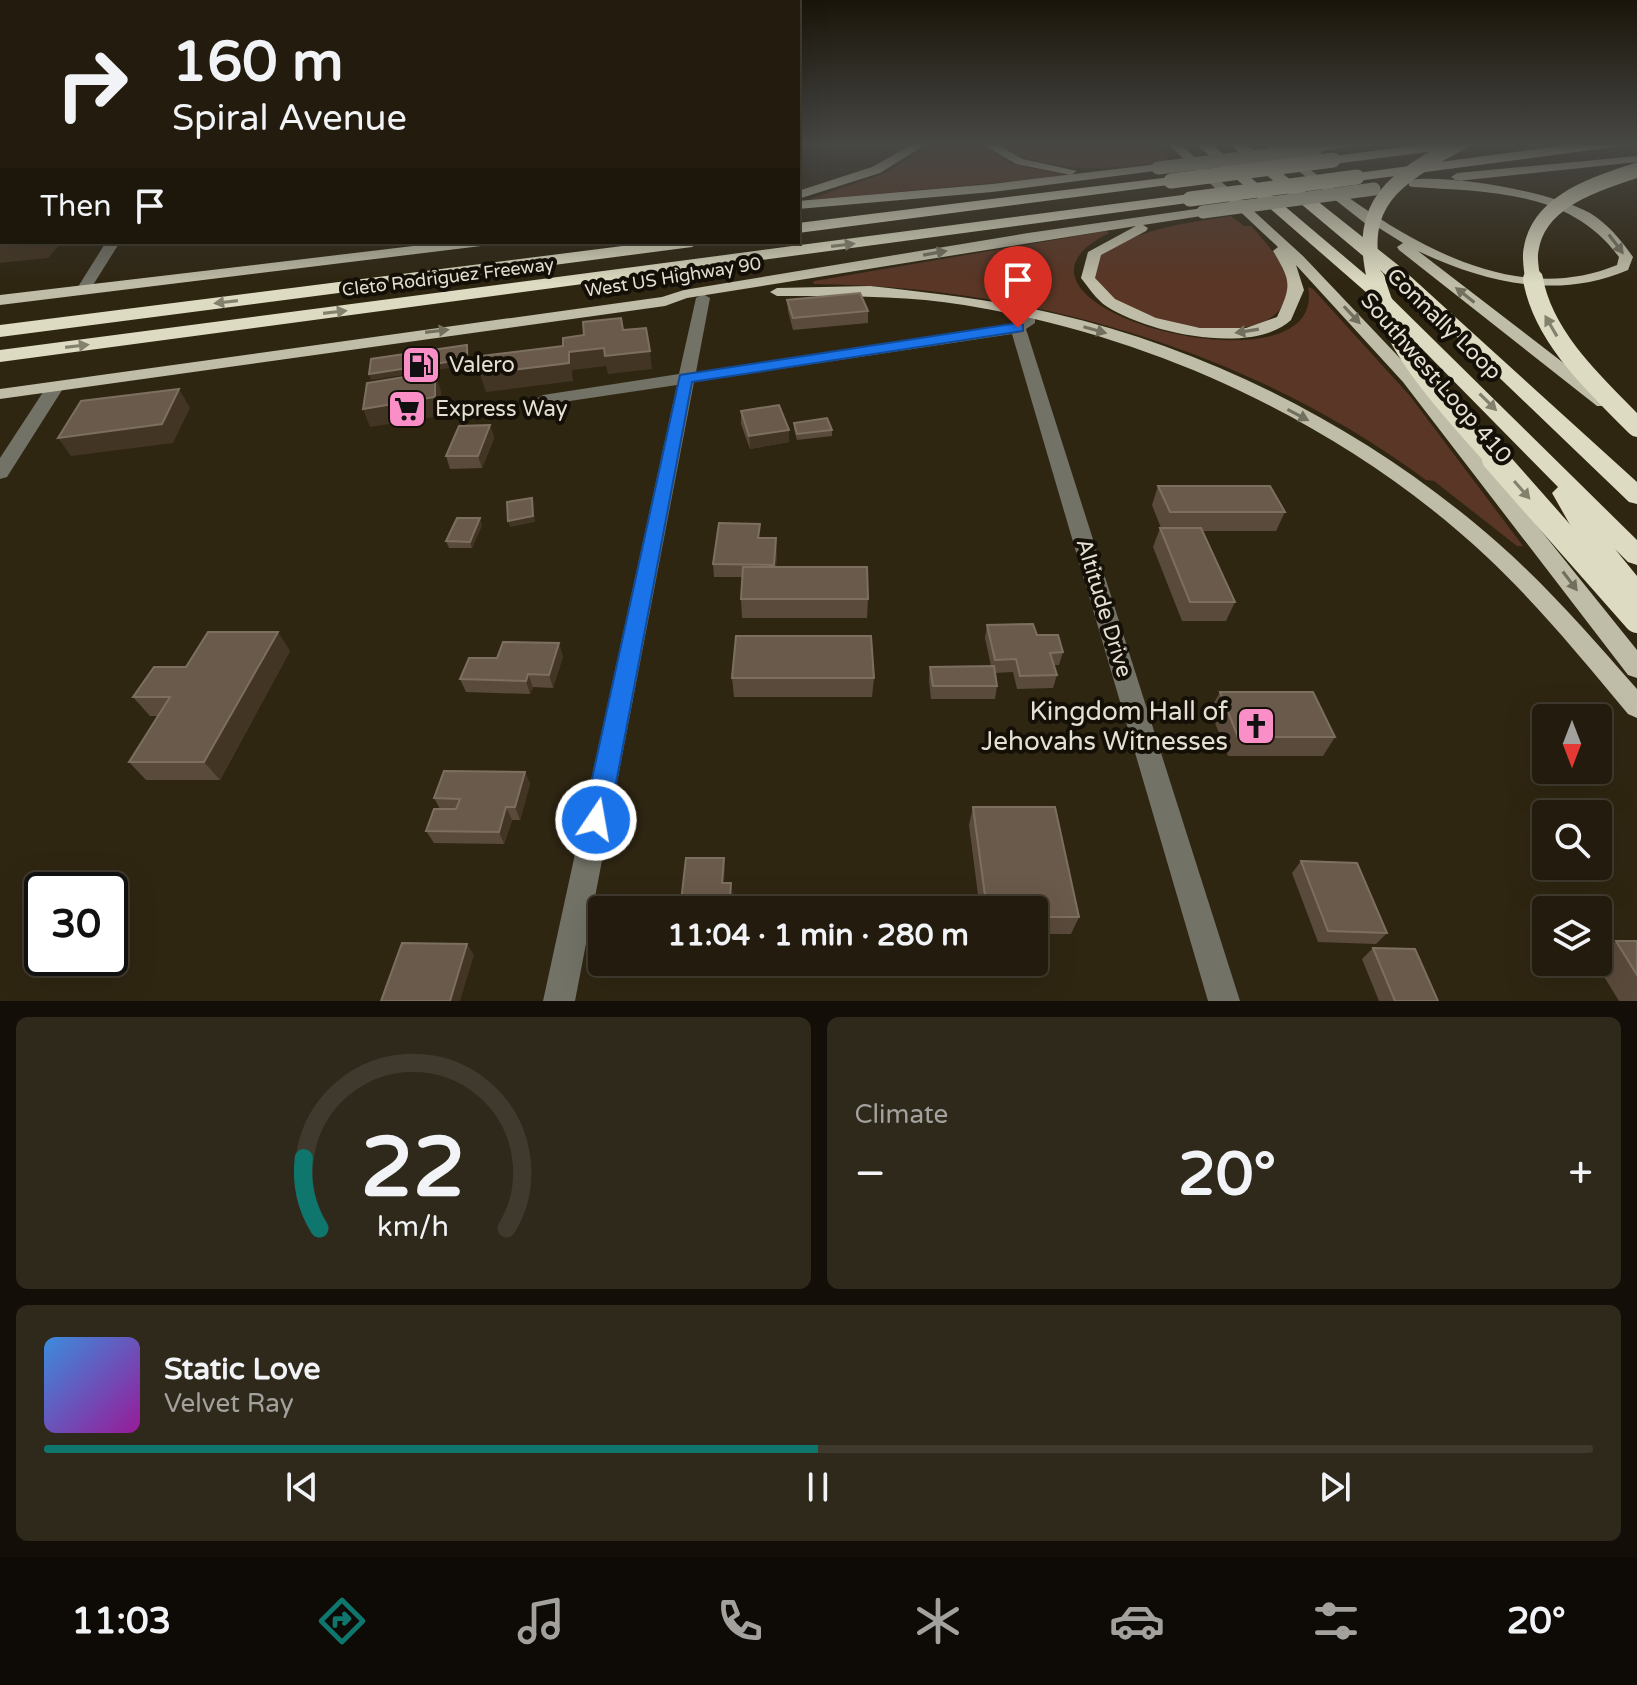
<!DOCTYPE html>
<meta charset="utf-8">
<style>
body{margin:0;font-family:"Varela Round",sans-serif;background:#2f291c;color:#f1f3f6;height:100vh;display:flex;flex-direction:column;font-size:30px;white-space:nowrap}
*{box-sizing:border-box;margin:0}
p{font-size:26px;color:#a3a19e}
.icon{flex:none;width:44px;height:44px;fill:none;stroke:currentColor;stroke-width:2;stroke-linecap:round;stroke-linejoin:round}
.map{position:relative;height:1001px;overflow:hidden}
.side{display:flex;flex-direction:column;gap:16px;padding:16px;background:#130f08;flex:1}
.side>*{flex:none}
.banner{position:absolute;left:0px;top:0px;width:800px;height:244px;box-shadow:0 8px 32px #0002,0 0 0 2px #403a2e;background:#231c0e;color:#f1f3f6;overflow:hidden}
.needle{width:52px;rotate:180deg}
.tools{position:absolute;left:1532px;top:704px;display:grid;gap:16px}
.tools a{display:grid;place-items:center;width:80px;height:80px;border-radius:8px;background:#231c0e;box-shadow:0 8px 32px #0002,0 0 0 2px #403a2e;font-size:40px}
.speed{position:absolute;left:24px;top:872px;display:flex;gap:16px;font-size:40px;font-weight:700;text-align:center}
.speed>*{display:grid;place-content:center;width:104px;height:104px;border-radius:50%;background:#231c0e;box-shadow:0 8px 32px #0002,0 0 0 2px #403a2e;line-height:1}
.speed .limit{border:4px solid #111;border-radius:12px;background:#fff;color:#111}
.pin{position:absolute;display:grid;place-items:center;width:68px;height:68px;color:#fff;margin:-82px -34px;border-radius:50% 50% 50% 0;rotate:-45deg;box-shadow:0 0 8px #0007}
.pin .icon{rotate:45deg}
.me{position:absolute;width:88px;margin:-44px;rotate:12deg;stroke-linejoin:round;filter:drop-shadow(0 0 6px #0008)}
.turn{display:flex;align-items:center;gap:28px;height:168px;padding:0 40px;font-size:36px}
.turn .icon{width:104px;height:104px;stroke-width:2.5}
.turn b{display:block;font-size:56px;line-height:68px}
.then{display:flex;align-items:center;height:76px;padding:0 40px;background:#0003;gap:16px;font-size:30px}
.big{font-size:60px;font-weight:700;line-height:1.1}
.side .card{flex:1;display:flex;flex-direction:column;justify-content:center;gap:12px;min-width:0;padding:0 28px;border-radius:12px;background:#2f291c}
.side .dial{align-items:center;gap:0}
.dial svg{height:208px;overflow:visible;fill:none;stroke:#403a2e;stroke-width:7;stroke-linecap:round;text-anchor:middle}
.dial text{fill:#f1f3f6;stroke:none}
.song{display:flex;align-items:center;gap:24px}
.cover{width:96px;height:96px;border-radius:12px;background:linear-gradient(135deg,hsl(210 70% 55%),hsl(300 70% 35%))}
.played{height:8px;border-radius:4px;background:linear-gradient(90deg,#0f766e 50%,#403a2e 50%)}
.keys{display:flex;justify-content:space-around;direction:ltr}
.heat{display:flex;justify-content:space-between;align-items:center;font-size:44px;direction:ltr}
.side .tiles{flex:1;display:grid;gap:16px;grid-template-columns:1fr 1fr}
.card:last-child{grid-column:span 2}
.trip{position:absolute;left:588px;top:896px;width:460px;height:80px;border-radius:8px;background:#231c0e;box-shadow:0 8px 32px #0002,0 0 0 2px #403a2e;font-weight:700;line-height:80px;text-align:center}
.dock{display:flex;height:128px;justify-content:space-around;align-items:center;background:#0e0b06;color:#a3a19e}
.dock .icon{width:56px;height:56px}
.dock .on{color:#0f766e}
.dock b{font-size:36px;color:#f1f3f6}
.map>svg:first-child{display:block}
</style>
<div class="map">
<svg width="1637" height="1001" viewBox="0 0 1637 1001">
<rect width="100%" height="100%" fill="#2f2612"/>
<path fill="#593625" d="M935 143H975L1012 164 1070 176 807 200 885 173Z
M991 143H1149L1170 162C1103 169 1058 177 991 143Z
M1231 216 1244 226H1251C1266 243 1283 260 1288 282 1290 289 1288 294 1285 300 1267 350 1150 325 1116 302 1108 296 1101 287 1094 280L1100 254C1151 226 1176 225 1231 216Z
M1106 231 1109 233C961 306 1330 402 1308 287L1313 289 1410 396 1523 546H1517L1434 481 1426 480C1251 350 1029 286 813 284L814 281Z"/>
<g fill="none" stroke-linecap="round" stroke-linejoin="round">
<path fill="#737267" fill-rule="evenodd" d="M106 242H120L88 293H78L76 290Z
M703 294 710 298 696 372 1014 324 1025 317H1035V323L1026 329 1240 1001H1208L1012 334 694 382 575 1001H543L677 385 543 405 534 400 543 395 679 374 696 298Z
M55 382 64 387 7 477 0 479V458L49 383Z"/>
<path fill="#bfbda7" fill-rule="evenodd" d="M915 143H928L880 173 798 199V191L872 167Z
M980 143H994L1023 159 1077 171 1071 175 1016 164Z
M1167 143H1179L1303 256 1415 374 1637 650V678L1628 675 1403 382 1296 265 1304 290 1291 320C1252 356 1147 333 1106 306 1097 300 1088 287 1081 278L1088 252 1136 226 687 298 665 306 0 399V389L662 297 684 290 1028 233 1203 208 1209 212 1208 215 1143 225 1148 228 1146 231 1101 255 1095 278 1115 299 1156 318 1200 328H1246L1277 317C1292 285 1291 281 1273 251L1278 247Z
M1263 143H1275C1368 213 1493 316 1617 265L1619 257C1570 190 1489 192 1413 187L1409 186V180C1451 174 1552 192 1590 213 1608 224 1621 240 1633 257L1628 270C1558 300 1485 283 1418 251L1609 398 1612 402 1609 406H1597L1399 250 1397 247 1403 243 1379 228H1371Z
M1340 143H1378L1316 152 1310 149Z
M1637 156V162L1457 181 1451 177 1457 173Z
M1158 164 1162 166V170L992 192 798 209V201L992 184Z
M447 242H488L481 246 0 305V295Z
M870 286C933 293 994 300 1056 314 1217 351 1376 435 1499 544 1549 588 1593 639 1637 689V718L1628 714C1583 660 1538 605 1487 557 1345 424 1155 336 964 305 902 295 840 296 777 296L770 292 777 288Z"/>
<path fill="#dddbc1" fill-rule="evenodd" d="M1195 143H1210L1379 286 1637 540V565L1628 562 1615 549 1637 576V605L1628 602 1573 530 1552 493 1558 487 1367 293Z
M1228 143H1244L1398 265 1637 482V504L1629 502 1435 316Z
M1435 143H1475L1468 147 1333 164 1326 160 1333 156Z
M1582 143H1621L1614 147 1357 181 1350 177 1357 173Z
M1171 177 1178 181 1176 184 798 233V223Z
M1190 194 1198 199 1195 202 0 362V350Z
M654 242H700L692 247 0 337V325Z"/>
<path stroke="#bfbda7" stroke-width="13" d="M1158 168 1316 149
M1203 212 1374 189"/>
<path stroke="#dddbc1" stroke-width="15" d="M1171 181 1333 160
M1190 199 1357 177
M1375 281C1355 200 1397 178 1460 143
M1533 281C1532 272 1529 259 1531 250 1538 200 1597 184 1637 170"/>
<path stroke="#dddbc1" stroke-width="20" d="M1375 279C1393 350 1450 408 1497 461
M1533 279C1543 338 1597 387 1637 427"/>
<path stroke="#dddbc1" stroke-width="26" d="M1495 459 1637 620"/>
</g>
<path fill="#5a4a3b" d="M787 300 868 311V323L793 330 788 311Z
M741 411 789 430V442L750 449 741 424Z
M794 423 832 430V436L797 440 794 429Z
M490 425 494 438 482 468 450 469 446 456Z
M1158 486 1285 512 1276 531H1202L1235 602 1226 621H1182L1153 547 1160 528H1161L1152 505Z
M482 525 472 548H449L446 541Z
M760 538 777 551 776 567 868 599 867 618H742L741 599 742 577H714L713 564Z
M987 625 1037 635 1063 652 1059 665H1054L1057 675 1053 688 1017 689 1013 672 995 673 997 686 995 699H931L929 680 930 667 991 666 985 638Z
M290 651 220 780H146L129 762 158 716H150L133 697 186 667Z
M563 656 553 688 533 687 530 694 466 692 460 679 497 658Z
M732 678H874L872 697H734Z
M1220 692 1335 737 1323 756H1228L1210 710Z
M525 772 530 784 520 820H512L504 844 434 843 426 831 440 809 434 798Z
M973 807 1079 917 1071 934H1034V910H980L969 825Z
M1301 861 1387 933 1376 944 1318 942 1292 873Z
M1616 941H1637V1001H1619L1595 962H1598V953Z
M1373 948 1438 1001H1379L1362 959Z"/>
<path fill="#433523" d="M32 242H62L48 258 0 263V245Z
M467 345 469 351V365L371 380 369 374Z
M604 348 650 351 652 369 608 374 606 366 572 370 573 381 486 392 480 374 569 352Z
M435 372 441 391V416L370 427 363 409Z
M179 389 190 408 173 443 71 456 58 438Z
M490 425 494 438 482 468 478 456Z
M789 430V442L750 449 749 436Z
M532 498 535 522 510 527 508 521Z
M480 518 482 525 472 548 470 542Z
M776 538 777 551 775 578 774 565Z
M278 632 290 651 220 780 204 762Z
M559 643 563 656 553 688 549 675Z
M528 674 533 687 530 694 526 681Z
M525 772 530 784 520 820 515 807Z
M506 807 512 820 504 844 499 832Z
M724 858 725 870 723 894 722 883Z
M731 883 733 894 731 910H729Z
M467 944 474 955 460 1001H450Z"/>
<path fill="#6a5a4b" stroke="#7d6f60" stroke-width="2" d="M2 229V242H32L0 245V230Z
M860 293 868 311 793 318 787 300Z
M621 318 623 330 646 328 650 351 605 356 604 348 569 352V363L480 374 482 356 563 346V338L584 335 583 322Z
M467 345V359L369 374 371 359Z
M435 372V397L363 409 367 383Z
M179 389 162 424 58 438 81 401Z
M779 405 789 430 749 436 741 411Z
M827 418 832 430 797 434 794 423Z
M490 425 478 456H446L459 426Z
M1158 486H1270L1285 512H1170Z
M532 498 533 516 508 521 507 502Z
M457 518H480L470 542 446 541Z
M719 523 760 524 758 538H776L774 565 713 564Z
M1160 528H1201L1235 602H1190Z
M743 567H867L868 599H741Z
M1033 624 1037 635H1058L1063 652 1050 653 1057 675 1020 676 1016 659 995 660 987 625Z
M208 632H278L204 762H129L170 697H133L154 667H186Z
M736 636H871L874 678H732Z
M503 642 559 643 549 675 528 674 526 681 460 679 469 658H497Z
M994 666 997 686H933L930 667Z
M1220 692H1313L1335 737H1238Z
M444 771 525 772 515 807H506L499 832 426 831 434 809H456L460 799 434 798Z
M973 807H1055L1079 917H1034V910H987Z
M686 858H724L722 883H731L729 910H680Z
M1301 861 1357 863 1387 933 1328 931Z
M1616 941H1637V975Z
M402 943 467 944 450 1001H381Z
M1373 948 1415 949 1438 1001H1395Z"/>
<defs><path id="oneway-solid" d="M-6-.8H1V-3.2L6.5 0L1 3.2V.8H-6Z" transform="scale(2)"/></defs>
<g fill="#726f5f">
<use href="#oneway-solid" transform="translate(1616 244) rotate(53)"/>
<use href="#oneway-solid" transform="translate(935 253) rotate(-10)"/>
<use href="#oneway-solid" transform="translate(1465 295) rotate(-142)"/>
<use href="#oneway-solid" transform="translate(1352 315) rotate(47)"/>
<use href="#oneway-solid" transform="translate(1095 330) rotate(16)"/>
<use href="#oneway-solid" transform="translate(437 331) rotate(-7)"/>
<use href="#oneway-solid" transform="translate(1247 331) rotate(171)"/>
<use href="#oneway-solid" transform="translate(1298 415) rotate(28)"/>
<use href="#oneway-solid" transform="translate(1570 581) rotate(53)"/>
</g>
<g fill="#83806d">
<use href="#oneway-solid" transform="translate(843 245) rotate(-7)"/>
<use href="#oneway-solid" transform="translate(226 302) rotate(173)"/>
<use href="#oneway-solid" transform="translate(335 312) rotate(-7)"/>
<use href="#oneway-solid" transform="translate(1551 326) rotate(-120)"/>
<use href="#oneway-solid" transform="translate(77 346) rotate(-7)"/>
<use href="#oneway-solid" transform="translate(1488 402) rotate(45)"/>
<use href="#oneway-solid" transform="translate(1522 490) rotate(49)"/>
</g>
<linearGradient id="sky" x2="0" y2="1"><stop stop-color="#1a150a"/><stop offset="0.51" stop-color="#474744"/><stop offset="1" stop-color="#474744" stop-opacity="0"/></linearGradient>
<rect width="1637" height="283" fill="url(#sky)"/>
<path fill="#1a73e8" stroke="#114b97" stroke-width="2" d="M1018 323 1023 325V331L692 382 609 820 605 829 596 832 587 829 583 820 680 375Z"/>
<defs>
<symbol id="fuel-square" viewBox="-11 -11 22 22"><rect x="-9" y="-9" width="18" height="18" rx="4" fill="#fa8fc7" stroke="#141007"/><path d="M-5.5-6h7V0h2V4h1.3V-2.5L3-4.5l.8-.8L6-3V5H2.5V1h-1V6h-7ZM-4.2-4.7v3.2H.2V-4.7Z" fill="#111"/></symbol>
<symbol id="supermarket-square" viewBox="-11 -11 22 22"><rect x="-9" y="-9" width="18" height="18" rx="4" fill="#fa8fc7" stroke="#141007"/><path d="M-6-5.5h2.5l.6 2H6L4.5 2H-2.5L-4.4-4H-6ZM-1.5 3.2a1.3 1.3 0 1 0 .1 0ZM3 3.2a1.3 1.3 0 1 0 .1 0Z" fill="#111"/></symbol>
<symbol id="church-square" viewBox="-11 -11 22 22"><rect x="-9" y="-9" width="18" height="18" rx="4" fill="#fa8fc7" stroke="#141007"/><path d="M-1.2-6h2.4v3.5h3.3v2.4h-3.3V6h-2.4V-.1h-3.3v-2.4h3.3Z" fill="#111"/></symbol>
</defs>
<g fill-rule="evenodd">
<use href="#fuel-square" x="399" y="343" width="44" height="44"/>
<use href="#supermarket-square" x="385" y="387" width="44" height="44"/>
<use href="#church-square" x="1234" y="704" width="44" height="44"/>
</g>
<g text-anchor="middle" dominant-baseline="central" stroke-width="8" stroke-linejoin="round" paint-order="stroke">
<g font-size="18" fill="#e6e0d4" stroke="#141007">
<text transform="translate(448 277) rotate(-7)">Cleto Rodriguez Freeway</text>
<text transform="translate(673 277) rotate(-9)">West US Highway 90</text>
</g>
<g font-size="22" fill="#e6e0d4" stroke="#141007">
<text transform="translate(1444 324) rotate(44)">Connally Loop</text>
<text transform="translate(1436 378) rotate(49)">Southwest Loop 410</text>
<text transform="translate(1104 608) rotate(73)">Altitude Drive</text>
</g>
<g font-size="22" fill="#e6e0d4" stroke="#141007" text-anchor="start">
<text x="449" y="365">Valero</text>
<text x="435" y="409">Express Way</text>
</g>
<g font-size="26" fill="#e6e0d4" stroke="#141007" text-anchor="end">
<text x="1228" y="711">Kingdom Hall of<tspan x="1228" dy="30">Jehovahs Witnesses</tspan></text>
</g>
</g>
</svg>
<div class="tools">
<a><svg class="needle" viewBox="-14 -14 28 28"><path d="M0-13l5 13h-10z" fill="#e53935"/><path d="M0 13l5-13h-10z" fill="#a3a19e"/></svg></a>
<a><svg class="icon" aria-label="search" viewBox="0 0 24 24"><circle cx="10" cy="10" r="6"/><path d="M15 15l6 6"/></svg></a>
<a><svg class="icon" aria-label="layers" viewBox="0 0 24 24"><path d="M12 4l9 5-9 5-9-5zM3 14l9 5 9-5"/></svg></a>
</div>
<div class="speed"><div class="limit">30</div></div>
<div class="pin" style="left:1018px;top:328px;background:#d93025"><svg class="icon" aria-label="arrive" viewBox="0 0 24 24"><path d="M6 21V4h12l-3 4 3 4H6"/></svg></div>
<svg class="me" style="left:596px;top:820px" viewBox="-20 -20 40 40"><circle r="17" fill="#1a73e8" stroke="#fff" stroke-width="3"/><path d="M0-11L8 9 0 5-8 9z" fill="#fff"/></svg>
<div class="trip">11:04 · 1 min · 280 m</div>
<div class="banner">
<div class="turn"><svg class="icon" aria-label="right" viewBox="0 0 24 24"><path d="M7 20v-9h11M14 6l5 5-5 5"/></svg><div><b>160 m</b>Spiral Avenue</div></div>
<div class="then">Then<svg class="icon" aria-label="arrive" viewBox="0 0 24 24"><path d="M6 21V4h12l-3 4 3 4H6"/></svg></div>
</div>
</div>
<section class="side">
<div class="tiles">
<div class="card dial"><svg viewBox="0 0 100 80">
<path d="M14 69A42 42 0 1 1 86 69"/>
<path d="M14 69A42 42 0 0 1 8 42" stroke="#0f766e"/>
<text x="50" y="56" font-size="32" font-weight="700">22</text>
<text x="50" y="72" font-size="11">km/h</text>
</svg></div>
<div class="card"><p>Climate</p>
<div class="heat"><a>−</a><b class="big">20°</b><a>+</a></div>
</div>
<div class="card">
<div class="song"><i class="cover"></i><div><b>Static Love</b><p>Velvet Ray</p></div></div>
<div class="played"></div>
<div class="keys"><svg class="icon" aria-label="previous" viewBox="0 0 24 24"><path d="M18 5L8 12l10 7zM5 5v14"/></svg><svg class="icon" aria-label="pause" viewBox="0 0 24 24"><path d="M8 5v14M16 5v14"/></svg><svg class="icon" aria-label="next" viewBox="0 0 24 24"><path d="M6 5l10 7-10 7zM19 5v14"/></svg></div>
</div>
</div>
</section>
<nav class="dock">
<b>11:03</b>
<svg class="icon on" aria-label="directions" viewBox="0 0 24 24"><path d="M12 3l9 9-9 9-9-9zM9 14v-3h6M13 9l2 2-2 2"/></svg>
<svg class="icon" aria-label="music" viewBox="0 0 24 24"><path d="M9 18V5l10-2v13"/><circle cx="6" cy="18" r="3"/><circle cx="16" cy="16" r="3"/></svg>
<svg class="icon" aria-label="phone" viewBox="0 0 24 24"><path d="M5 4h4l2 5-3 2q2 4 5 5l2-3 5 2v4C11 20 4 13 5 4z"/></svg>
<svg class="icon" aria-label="climate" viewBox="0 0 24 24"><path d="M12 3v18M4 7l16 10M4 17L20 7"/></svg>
<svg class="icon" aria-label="car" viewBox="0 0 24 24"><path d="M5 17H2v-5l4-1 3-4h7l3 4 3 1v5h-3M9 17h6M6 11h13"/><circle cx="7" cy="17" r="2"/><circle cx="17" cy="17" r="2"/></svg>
<svg class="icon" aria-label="filters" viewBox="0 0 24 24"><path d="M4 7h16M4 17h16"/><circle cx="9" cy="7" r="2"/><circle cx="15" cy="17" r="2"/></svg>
<b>20°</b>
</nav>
